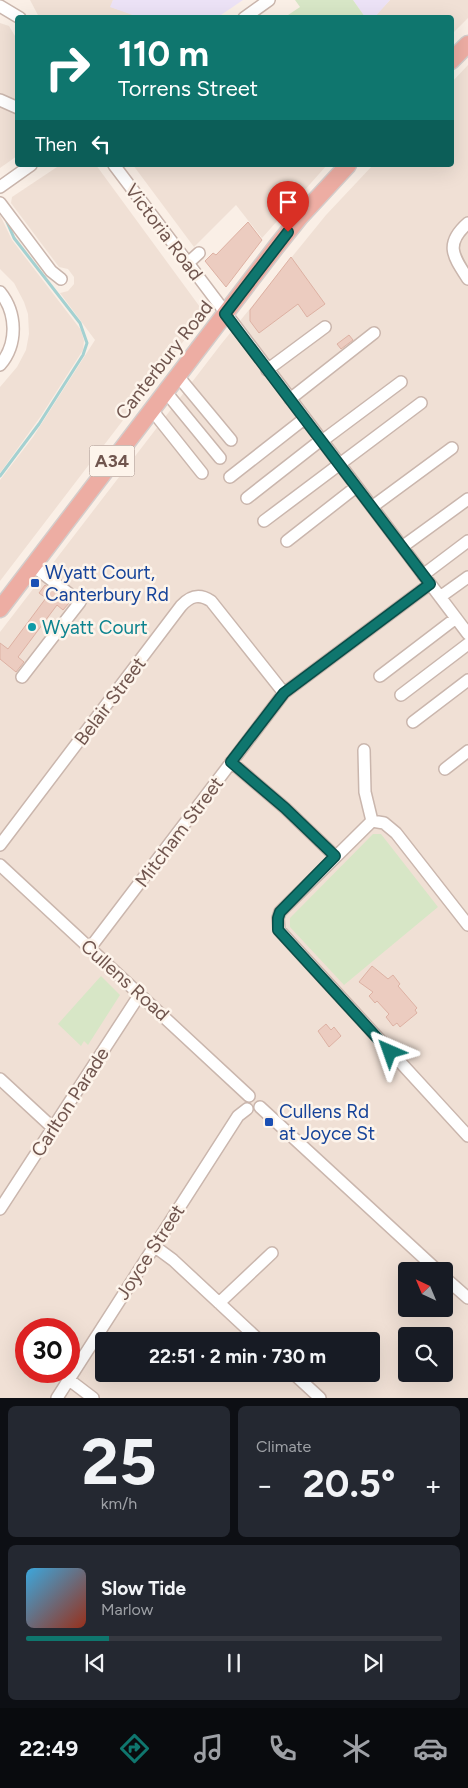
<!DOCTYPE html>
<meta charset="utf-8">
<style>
body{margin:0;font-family:Figtree,sans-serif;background:#242831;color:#f1f3f6;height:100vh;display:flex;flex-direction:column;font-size:19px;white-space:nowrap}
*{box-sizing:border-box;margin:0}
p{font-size:16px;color:#9ea1a6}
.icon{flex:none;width:28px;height:28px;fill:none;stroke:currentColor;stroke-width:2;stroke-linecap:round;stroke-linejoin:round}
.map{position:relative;height:1398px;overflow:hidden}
.side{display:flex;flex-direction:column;gap:8px;padding:8px;background:#0d0f14;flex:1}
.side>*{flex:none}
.hud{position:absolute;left:15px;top:15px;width:439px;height:152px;border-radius:5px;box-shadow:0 5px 20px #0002;background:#0f766e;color:#fff;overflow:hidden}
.needle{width:32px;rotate:316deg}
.fabs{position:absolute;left:398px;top:1262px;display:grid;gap:10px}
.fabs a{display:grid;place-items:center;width:55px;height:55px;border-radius:5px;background:#171b24;box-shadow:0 5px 20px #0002;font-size:25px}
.speed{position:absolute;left:15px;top:1318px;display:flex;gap:10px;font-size:25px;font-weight:700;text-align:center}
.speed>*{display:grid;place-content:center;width:65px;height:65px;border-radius:50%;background:#171b24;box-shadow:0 5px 20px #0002;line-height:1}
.speed .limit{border:8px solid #d22;background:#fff;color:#111}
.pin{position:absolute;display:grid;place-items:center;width:42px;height:42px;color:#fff;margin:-51px -21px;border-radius:50% 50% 50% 0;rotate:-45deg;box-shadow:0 0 5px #0007}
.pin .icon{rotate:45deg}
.me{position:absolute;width:55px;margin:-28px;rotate:317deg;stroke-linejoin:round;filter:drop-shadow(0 0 4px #0008)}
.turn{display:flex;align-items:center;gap:18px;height:105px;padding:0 20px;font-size:22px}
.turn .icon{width:65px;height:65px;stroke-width:2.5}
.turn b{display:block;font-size:35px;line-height:42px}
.then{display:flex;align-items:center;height:48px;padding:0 20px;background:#0003;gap:10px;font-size:19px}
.big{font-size:38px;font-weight:700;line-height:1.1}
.side .widget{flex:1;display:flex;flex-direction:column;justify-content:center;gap:8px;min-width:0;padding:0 18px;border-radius:8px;background:#242831}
.side .dial{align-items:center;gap:0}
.dial b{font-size:65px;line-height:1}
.song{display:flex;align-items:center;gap:15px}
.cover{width:60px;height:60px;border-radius:8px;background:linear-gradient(135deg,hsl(200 70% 55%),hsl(10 70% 35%))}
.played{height:5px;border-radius:2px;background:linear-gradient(90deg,#0f766e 20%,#363941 20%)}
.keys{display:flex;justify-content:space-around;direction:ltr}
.heat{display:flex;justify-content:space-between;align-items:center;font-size:28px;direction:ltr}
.side .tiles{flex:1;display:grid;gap:8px;grid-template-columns:1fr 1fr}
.widget:last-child{grid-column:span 2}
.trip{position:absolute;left:95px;top:1332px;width:285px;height:50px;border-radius:5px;background:#171b24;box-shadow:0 5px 20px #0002;font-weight:700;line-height:50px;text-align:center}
.tab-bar{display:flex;height:80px;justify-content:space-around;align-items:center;background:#090b0e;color:#9ea1a6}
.tab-bar .icon{width:35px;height:35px}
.tab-bar .current{color:#0f766e}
.tab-bar b{font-size:22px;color:#f1f3f6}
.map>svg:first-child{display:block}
</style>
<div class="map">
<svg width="468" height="1398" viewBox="0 0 468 1398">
<rect width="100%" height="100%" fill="#faefe6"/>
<path fill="#f0e0d5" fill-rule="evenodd" d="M30 0H113L111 7 141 17H39Z
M390 0H468V18L451 35V18L374 17Z
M0 23 9 26 18 41 17 156 0 168Z
M468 65V1398H0V632L222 343 326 215 373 165H451V83ZM406 1271H444V1309H406ZM26 1329H69V1371H26ZM406 1336H444V1374H406ZM104 1341H371V1374H104Z
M60 165H96L200 307 202 317 0 581V480L33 437 95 340 60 293 68 291 74 284V277L68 269 59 267 11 203 12 197Z
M133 165H327L262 238 236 205 194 247Z
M0 215 12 240 81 330 84 341 83 350 41 416 0 473V387L17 367 26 350 29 334 28 314 24 302 14 283 0 269Z"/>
<path fill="#ece2f6" d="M113 0H243L218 17 141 18 110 7Z
M353 0H390L374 18 365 17Z"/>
<path fill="#d7e6c6" d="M295 0H353L365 17H285L300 7Z
M373 834H381L438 907 344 985 290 927V918Z
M101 976 120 995 88 1045 84 1041 81 1046 58 1024Z"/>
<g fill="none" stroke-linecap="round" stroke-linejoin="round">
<path stroke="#a4d1d1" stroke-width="3" d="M0 476 39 424 83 355 87 343 80 323 14 238 7 222"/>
</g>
<path fill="#ecccc0" stroke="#ddb1a3" d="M248 222 262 240 226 287 205 261 213 253 216 255Z
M291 257 325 304 307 317 298 304 259 333 250 321V310Z
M349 335 353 340 341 349 337 344Z
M45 585 69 603 63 610 57 605 18 657 24 662 16 672 0 659V643L8 649 46 598 39 593Z
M372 966 388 979 393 975 400 984 398 986 417 1008 415 1010 417 1013 400 1027 397 1023 393 1026 386 1017 389 1014 377 1001 375 1003 369 996 373 992 359 982Z
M326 1024 331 1030 334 1027 341 1036 329 1047 318 1031Z"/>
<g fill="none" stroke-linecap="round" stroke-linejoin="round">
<defs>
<path id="minor" d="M0 6 20 18
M244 18 269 0
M0 100 18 108
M114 165 468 634
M0 187 31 165
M0 203 51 271 61 279
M468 223C444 244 453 256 468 279
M187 264 199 253
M0 292C17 313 18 344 0 365
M267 370 325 327
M177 375 231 440
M165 391 220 458
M290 399 374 333
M151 409 202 473
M322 441 401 382
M230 477 304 419
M247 498 321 440
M372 507 452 448
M264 521 421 403
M287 541 356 487
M402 547 468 499
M423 575 468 541
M440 597 468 577
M380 676 456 618
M22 677 80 602 33 566
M401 695 468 644
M413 722 468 680
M364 750 365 792 372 821
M231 762 285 808 335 856
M445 769 468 751
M372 821 280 912 278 918 279 930 468 1136
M372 821 384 823 396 833 468 925
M0 845 181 606C190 596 199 593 211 601L284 693
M0 865 249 1096
M90 948 284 693 430 584
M0 1079 53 1128
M260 1107 438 1271
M0 1209 140 994
M154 1246 173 1260 260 1341
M444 1277 468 1298
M219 1303 272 1253
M294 1374 320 1398
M68 1379 93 1398
M57 1398 238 1116 247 1109"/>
<path id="highway" d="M451 61 468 44
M0 609 276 247 300 217 348 165"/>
</defs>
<use href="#minor" stroke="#cab6ad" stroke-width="14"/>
<use href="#highway" stroke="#d4ccca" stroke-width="19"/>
<use href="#minor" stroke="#fff" stroke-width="11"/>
<use href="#highway" stroke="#edada3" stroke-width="16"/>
</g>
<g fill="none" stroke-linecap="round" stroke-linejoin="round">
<defs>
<path id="route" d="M288 232 225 314 430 584 284 693 231 762 285 808 335 856 280 912 278 918V930L390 1052"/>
</defs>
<use href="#route" stroke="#0a4d48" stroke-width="12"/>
<use href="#route" stroke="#0f766e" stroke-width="9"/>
</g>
<g fill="#1a4fb4" stroke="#fdf4eb" stroke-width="2">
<rect x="30" y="578" width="10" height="10" rx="2.5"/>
<rect x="264" y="1117" width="10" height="10" rx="2.5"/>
</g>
<circle fill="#0f9aa8" stroke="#fdf4eb" stroke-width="2" cx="32" cy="627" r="5"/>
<g text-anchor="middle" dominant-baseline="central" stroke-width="5" stroke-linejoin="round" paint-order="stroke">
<rect fill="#fdf4eb" stroke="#9a857d" stroke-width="1" x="89.5" y="445.5" width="45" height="31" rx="4"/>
<g font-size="18" font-weight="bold" fill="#70554e">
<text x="112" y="461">A34</text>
</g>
<g font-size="19" fill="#70554e" stroke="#fdf4eb">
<text transform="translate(164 232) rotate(53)">Victoria Road</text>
<text transform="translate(164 360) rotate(-52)">Canterbury Road</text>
<text transform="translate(110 701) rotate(-53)">Belair Street</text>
<text transform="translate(179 832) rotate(-53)">Mitcham Street</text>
<text transform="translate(125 980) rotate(42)">Cullens Road</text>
<text transform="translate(70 1102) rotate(-57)">Carlton Parade</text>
<text transform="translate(150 1252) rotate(-57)">Joyce Street</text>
</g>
<g font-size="19" fill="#164399" stroke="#fdf4eb" text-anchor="start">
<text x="45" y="572">Wyatt Court,<tspan x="45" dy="22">Canterbury Rd</tspan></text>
<text x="279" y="1111">Cullens Rd<tspan x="279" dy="22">at Joyce St</tspan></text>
</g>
<g font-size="19" fill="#0d838f" stroke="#fdf4eb" text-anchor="start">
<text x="42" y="627">Wyatt Court</text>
</g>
</g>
</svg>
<div class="fabs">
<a><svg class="needle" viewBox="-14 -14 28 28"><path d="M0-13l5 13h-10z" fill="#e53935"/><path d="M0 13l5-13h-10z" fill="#9ea1a6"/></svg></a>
<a><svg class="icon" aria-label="search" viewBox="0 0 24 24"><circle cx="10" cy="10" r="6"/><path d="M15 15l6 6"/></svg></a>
</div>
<div class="speed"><div class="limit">30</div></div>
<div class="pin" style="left:288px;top:232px;background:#d93025"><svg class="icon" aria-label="arrive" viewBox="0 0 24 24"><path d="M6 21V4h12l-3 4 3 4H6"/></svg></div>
<svg class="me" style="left:390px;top:1052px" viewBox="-20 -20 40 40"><path d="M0-17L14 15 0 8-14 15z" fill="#0f766e" stroke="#fff" stroke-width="4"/></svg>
<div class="trip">22:51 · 2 min · 730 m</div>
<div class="hud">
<div class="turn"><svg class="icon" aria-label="right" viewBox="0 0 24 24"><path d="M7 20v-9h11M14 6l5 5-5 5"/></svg><div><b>110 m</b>Torrens Street</div></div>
<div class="then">Then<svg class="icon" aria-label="left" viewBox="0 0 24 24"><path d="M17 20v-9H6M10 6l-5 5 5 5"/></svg></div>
</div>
</div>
<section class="side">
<div class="tiles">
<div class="widget dial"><b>25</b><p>km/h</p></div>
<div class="widget"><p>Climate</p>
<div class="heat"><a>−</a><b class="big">20.5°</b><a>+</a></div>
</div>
<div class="widget">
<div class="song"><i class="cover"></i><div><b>Slow Tide</b><p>Marlow</p></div></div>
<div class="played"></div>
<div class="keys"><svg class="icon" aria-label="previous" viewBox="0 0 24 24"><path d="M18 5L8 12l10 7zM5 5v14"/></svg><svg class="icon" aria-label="pause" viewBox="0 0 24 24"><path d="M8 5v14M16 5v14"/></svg><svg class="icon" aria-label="next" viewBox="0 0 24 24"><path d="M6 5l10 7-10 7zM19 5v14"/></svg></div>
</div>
</div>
</section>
<nav class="tab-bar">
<b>22:49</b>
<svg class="icon current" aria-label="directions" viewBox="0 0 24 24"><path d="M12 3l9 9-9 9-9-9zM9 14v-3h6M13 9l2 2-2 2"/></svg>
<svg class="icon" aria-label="music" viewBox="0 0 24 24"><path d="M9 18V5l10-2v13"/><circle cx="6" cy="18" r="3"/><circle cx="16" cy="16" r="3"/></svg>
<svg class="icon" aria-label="phone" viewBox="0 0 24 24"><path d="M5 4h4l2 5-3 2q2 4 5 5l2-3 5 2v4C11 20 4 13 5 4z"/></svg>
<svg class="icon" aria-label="climate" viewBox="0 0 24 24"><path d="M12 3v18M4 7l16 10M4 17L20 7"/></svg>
<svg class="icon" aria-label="car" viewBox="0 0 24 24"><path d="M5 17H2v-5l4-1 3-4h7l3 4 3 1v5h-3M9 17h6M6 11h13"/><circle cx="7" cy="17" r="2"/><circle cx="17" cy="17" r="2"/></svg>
</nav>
